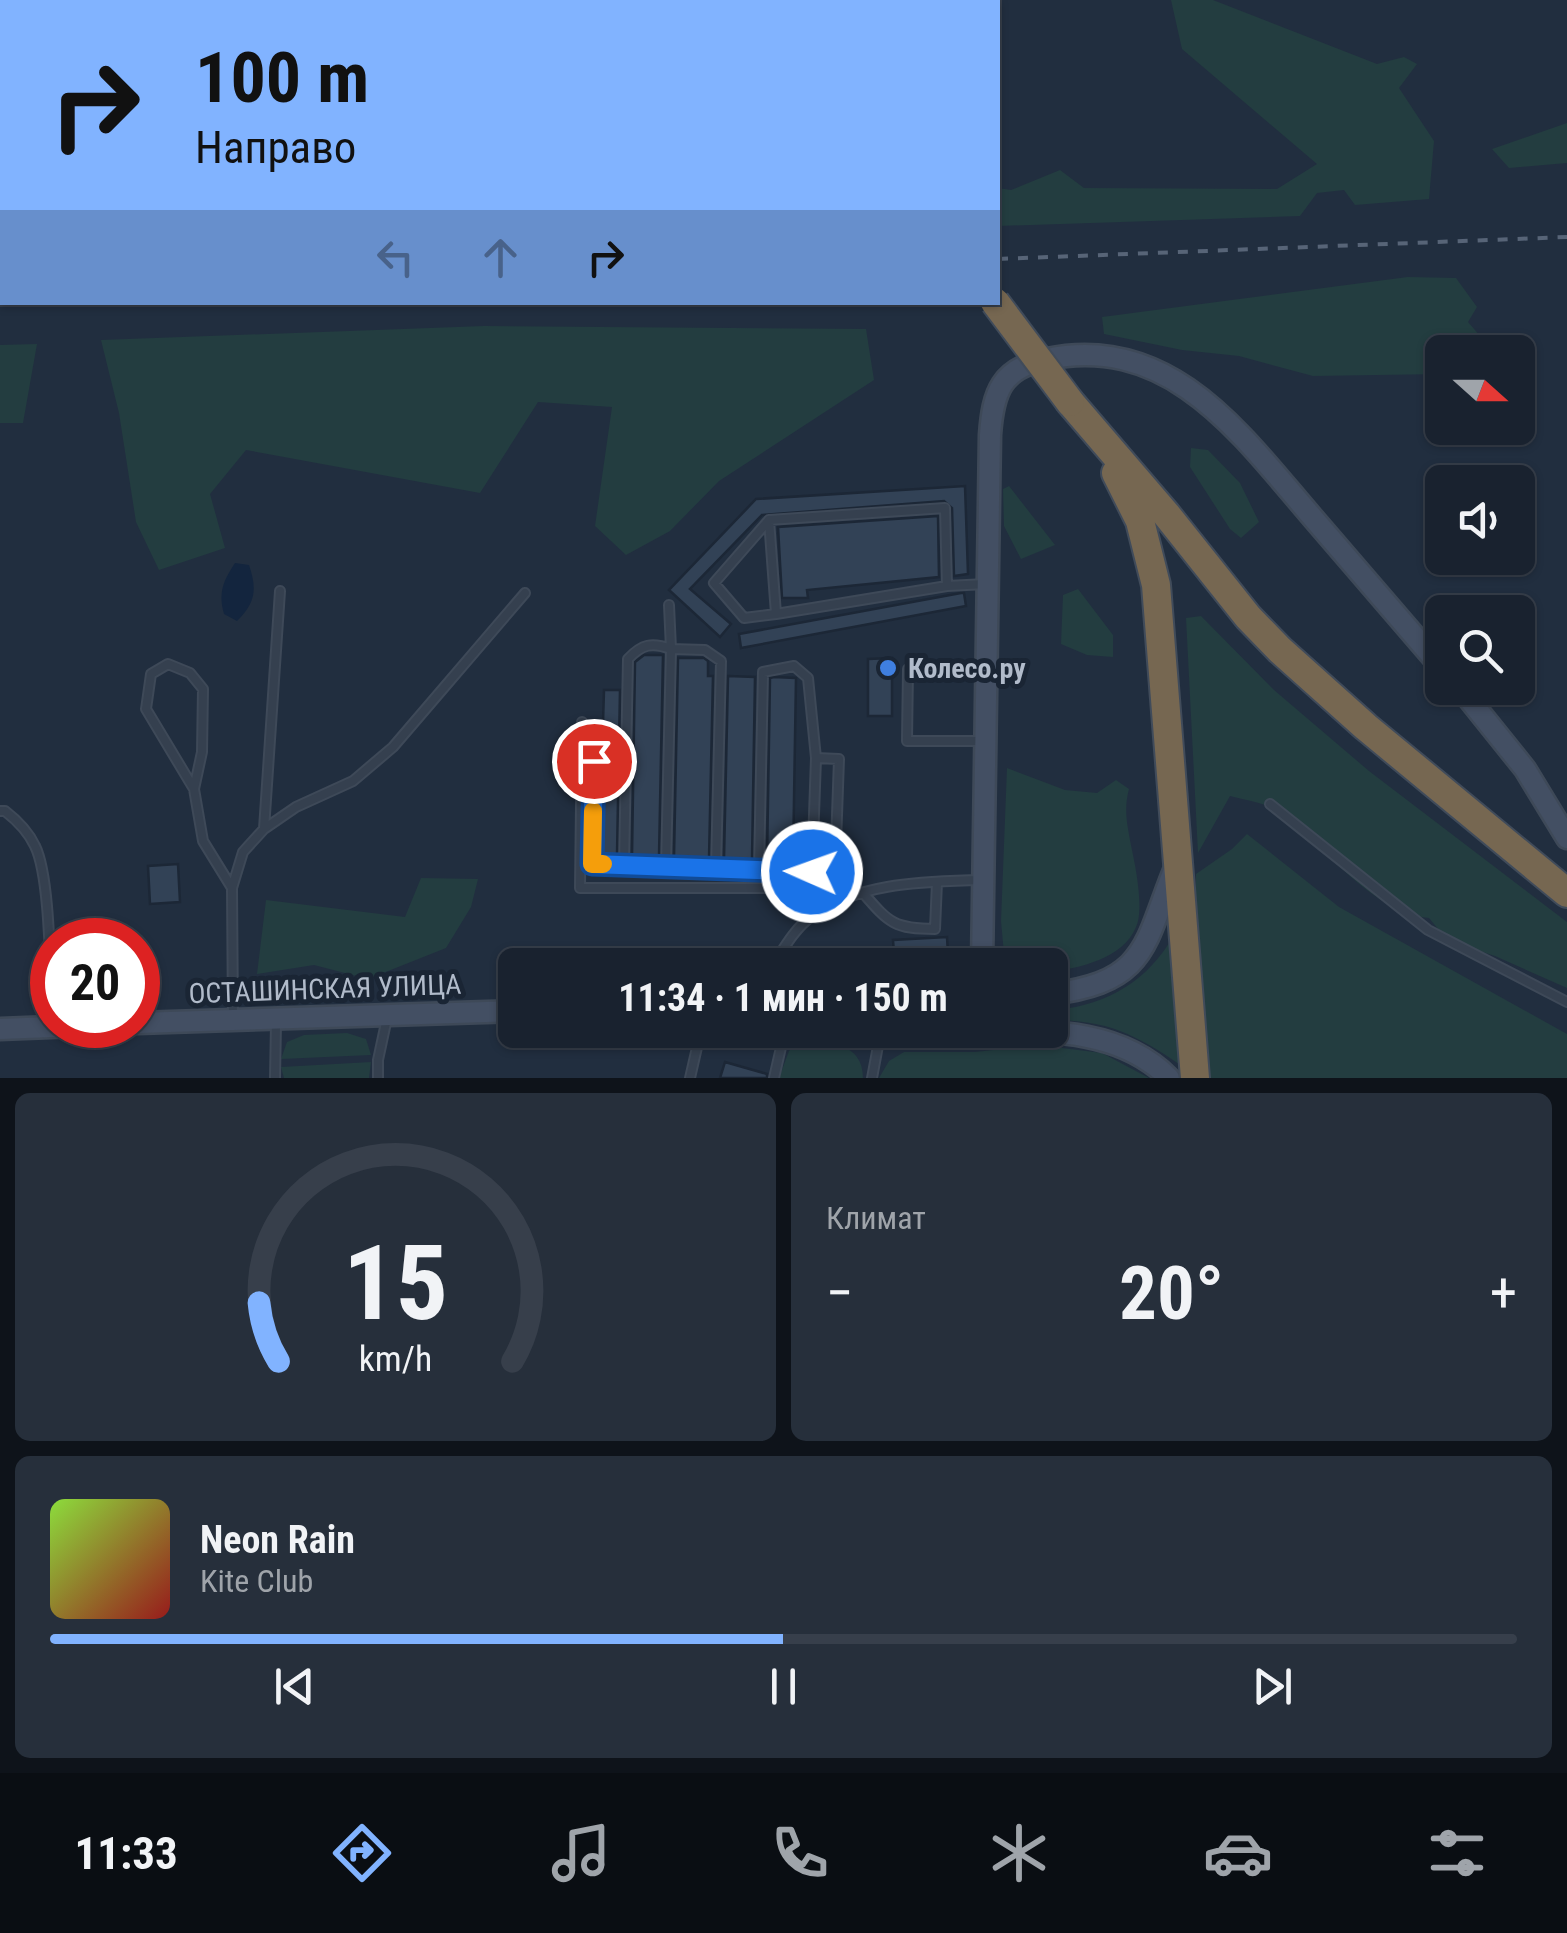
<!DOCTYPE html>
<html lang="ru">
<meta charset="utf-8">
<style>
body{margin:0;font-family:"Roboto Condensed",sans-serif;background:#262f3b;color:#f1f3f6;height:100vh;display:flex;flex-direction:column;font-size:38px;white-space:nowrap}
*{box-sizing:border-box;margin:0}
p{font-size:32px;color:#9fa4aa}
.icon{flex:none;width:55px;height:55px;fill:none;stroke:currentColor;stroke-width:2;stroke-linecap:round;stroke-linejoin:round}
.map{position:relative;height:1078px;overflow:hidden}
.sheet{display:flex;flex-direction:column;gap:15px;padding:15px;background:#0e131a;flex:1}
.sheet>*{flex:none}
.guide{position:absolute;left:0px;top:0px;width:1000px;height:305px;box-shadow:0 2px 8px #0004,0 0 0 2px #373f4b;background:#81b3ff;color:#111;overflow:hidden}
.needle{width:65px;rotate:111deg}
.buttons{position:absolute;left:1425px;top:335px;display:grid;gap:20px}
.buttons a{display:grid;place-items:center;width:110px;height:110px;border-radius:15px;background:#19222f;box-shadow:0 2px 8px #0004,0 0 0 2px #373f4b;font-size:50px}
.speed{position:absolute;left:30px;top:918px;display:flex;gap:20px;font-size:50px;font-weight:700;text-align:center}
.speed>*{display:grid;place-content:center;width:130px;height:130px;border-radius:50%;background:#19222f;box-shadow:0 2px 8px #0004,0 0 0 2px #373f4b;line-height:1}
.speed .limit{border:15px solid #d22;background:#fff;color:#111}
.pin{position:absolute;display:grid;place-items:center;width:85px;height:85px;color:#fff;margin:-42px;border:5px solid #fff;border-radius:50%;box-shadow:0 2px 10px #0007}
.me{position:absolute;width:110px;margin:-55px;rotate:272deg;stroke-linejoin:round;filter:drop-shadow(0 0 8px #0008)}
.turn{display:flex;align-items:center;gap:35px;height:210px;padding:0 30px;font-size:45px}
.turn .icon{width:130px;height:130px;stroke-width:2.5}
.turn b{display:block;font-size:70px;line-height:85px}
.lanes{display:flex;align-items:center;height:95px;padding:0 30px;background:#0003;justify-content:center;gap:50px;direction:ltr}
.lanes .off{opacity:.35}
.big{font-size:75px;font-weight:700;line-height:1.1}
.sheet .card{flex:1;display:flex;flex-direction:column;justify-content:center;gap:15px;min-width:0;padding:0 35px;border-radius:15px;background:#262f3b}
.sheet .dial{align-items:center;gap:0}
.dial svg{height:260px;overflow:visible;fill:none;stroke:#373f4b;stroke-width:7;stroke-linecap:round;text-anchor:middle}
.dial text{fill:#f1f3f6;stroke:none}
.song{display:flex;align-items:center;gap:30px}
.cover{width:120px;height:120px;border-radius:15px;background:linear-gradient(135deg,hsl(90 70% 55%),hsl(0 70% 35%))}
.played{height:10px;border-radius:5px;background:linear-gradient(90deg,#81b3ff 50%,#373f4b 50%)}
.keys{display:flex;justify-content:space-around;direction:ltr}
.heat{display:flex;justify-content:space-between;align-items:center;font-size:55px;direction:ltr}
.sheet .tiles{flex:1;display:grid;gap:15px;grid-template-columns:1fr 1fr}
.card:last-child{grid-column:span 2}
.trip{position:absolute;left:498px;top:948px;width:570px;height:100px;border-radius:15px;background:#19222f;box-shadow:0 2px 8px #0004,0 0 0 2px #373f4b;font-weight:700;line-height:100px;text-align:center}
.tab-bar{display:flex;height:160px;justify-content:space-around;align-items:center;background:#0a0e13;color:#9fa4aa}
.tab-bar .icon{width:70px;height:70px}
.tab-bar .active{color:#81b3ff}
.tab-bar b{font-size:45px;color:#f1f3f6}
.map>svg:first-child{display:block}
</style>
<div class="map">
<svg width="1567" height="1078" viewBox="0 0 1567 1078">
<rect width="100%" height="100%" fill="#212e3f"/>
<path fill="#233d40" d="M1171 0H1213L1377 64 1404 57 1417 64 1399 88 1434 141 1429 199 1355 205 1344 190 1317 193 1300 216 998 226V188L1011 190 1060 170 1084 188 1277 189 1317 164 1182 49Z
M1567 123V163L1509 168 1492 149Z
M1408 277 1456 278 1477 307 1468 322 1494 352H1442V374L1313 376 1239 356 1182 350 1104 334 1102 317Z
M484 326 866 329 874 380 719 481 670 531 626 555 595 526 612 407 538 402 480 493 246 450 210 494 225 548 159 570 136 522 119 413 101 340Z
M37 344 23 423H0V345Z
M1191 448 1208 450 1240 483 1259 522 1241 538 1230 529 1190 467Z
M1009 486 1055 545 1021 559 1004 526 1003 489Z
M1078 589 1113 635V657L1087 655 1061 644 1063 595Z
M1201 616 1274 690 1369 771 1567 922V988L1495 956 1448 941 1429 918C1368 912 1322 840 1275 810 1263 802 1244 800 1230 796L1198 853 1186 618Z
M1007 768 1065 790 1097 793 1116 780 1129 789C1123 811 1128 828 1132 850 1136 869 1144 910 1136 927 1123 959 1079 968 1050 972V965H1005L1001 921Z
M1247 834 1339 907 1567 1034V1078H1210L1196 918V874L1232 849Z
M421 878 478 879 471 907 446 948 368 979 314 965 257 974 266 900 405 917Z
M1169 943 1182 1066C1135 1034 1108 1020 1050 1020V1010C1099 1008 1143 985 1169 943Z
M347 1033 366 1039 371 1055 281 1059 287 1042 304 1035Z
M801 1039C828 1042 863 1042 863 1078H779L789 1051Z
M1038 1045 1102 1053 1149 1078H879L889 1061 904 1052H975Z
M371 1062 369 1078H284L281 1067Z"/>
<path fill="#13253e" d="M235 563 249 565C257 589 256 602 237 621L224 614C218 593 223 581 235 563Z"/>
<path fill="#324256" stroke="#1c2736" stroke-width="2.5" d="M965 486 968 574 954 576 952 508 944 501 762 515 690 589 731 624 720 637 669 590 756 499Z
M938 516 939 577 807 590 808 598H782L778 527Z
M961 593H964L966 606 741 648 739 634Z
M644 655H663L659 857 632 856 635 662Z
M678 658H704L708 661V676H713L709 859 704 861 674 857Z
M892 658V716H868V659Z
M728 676 755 677 752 860 724 859Z
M774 677 796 678 793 861H767L770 678Z
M604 690H620L617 855 599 854Z
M178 864 180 902 150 904 148 866Z
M947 937 948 954 925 955V950L894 953 893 940Z
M725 1062 767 1074V1078H720Z"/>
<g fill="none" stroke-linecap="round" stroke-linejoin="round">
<defs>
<path id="lane" d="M645 0 647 2
M912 2 913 0
M769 520 714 583 744 618 776 614
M947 586 945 508 769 520 776 614 947 586 986 584
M582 722 580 888H807L818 912
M983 741H907L908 669 985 668
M595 761 591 864 812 872 816 758 839 759 835 872 826 885 807 888
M194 789 146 709 151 674 168 664 190 673 203 689 202 752 194 789 203 841 232 888
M1270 804 1428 930 1567 1002
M0 811H5C18 821 28 831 35 846 50 876 50 970 52 1008
M264 829 280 591
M624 865 628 659C642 644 652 642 671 649L669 605
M666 867 671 649 705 650 721 661 716 868
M759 870 763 672 794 666 808 678 816 758
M864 894C889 923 895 929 935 929L937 882
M773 965C784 948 795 928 812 916 860 882 923 882 980 880
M233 1019 232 888 243 852 264 829 296 807 353 781 393 747 525 593
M275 1078 276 1023
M378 1078V1060L387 1018
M690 1078 701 1030
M774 1078 785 1030
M872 1078 881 1030"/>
<path id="secondary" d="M1460 688 1525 769 1567 838
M982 965 990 435C993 392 1001 368 1047 359 1172 333 1243 437 1313 518 1356 568 1399 618 1442 668
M1050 994C1151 982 1144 941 1177 863
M138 1023 515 1011
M0 1029 102 1025
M954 1030C1026 1033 1112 1021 1169 1078"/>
<path id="highway" d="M770 0 772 2
M1070 402 1166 514 1248 617 1280 650 1366 727 1567 893
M1116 473 1140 521 1156 585 1195 1078"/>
</defs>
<use href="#lane" stroke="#3e4958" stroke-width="12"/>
<use href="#secondary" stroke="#3e4958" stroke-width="25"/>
<use href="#highway" stroke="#404b5a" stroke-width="32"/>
<use href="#lane" stroke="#35404f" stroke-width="8"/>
<use href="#secondary" stroke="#434f63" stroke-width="20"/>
<use href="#highway" stroke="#766751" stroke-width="28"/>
<path stroke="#576477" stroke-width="4" stroke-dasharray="10 10" stroke-linecap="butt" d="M998 259 1567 237
M0 299H2"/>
<defs>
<path id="highway-bridge" d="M995 302 1070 402"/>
</defs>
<use href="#highway-bridge" stroke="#404b5a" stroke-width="32" stroke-linecap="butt"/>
<use href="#highway-bridge" stroke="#766751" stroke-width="28"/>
</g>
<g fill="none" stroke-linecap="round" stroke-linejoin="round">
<defs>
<path id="route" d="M594 761 592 864 812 872"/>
</defs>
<use href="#route" stroke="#114b97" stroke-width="25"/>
<use href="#route" stroke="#1a73e8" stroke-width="18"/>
<path stroke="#f59e0b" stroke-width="18" d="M593 811 592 864H603"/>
</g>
<circle fill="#3f7fe0" stroke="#1a2534" stroke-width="4" cx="888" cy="668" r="10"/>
<g text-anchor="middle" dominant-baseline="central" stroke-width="10" stroke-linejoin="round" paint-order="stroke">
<g font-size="28" font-weight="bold" fill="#b1bbca" stroke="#1a2534" text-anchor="start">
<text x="908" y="668">Колесо.ру</text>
</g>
<g font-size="28" fill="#b1bbca" stroke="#1a2534">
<text transform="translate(325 989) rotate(-2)">ОСТАШИНСКАЯ УЛИЦА</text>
</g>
</g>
</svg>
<div class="buttons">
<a><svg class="needle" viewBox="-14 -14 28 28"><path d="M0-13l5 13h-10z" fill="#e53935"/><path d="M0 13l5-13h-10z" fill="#9fa4aa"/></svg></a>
<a><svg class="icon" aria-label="sound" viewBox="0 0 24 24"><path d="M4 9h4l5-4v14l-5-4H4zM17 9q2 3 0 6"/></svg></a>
<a><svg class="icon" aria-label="search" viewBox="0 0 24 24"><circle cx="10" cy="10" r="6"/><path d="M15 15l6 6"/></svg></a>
</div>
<div class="speed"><div class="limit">20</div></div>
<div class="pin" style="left:594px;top:761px;background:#d93025"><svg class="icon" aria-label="arrive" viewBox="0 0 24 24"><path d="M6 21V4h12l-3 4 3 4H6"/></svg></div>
<svg class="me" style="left:812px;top:872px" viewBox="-20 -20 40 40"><circle r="17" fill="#1a73e8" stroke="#fff" stroke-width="3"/><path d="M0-11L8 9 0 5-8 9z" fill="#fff"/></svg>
<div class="trip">11:34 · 1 мин · 150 m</div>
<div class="guide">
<div class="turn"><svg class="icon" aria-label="right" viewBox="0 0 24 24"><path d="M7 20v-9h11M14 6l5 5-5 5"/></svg><div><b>100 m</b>Направо</div></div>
<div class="lanes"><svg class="icon off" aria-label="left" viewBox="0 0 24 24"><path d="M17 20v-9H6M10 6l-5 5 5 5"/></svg><svg class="icon off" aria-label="ahead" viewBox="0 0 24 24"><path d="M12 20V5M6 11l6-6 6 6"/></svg><svg class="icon" aria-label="right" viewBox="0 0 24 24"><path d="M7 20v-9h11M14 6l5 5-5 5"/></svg></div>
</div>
</div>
<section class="sheet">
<div class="tiles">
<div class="card dial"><svg viewBox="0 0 100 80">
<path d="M14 69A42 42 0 1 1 86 69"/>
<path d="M14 69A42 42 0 0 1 8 51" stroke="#81b3ff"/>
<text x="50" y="56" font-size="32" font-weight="700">15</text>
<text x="50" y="72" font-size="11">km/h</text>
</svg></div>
<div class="card"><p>Климат</p>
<div class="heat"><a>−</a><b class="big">20°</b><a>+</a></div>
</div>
<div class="card">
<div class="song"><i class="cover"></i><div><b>Neon Rain</b><p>Kite Club</p></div></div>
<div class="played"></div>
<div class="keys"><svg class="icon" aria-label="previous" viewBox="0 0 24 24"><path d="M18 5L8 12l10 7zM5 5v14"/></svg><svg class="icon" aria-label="pause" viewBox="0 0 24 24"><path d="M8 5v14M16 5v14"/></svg><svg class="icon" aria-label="next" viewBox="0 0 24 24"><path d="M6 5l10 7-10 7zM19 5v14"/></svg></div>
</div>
</div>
</section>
<nav class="tab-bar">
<b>11:33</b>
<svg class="icon active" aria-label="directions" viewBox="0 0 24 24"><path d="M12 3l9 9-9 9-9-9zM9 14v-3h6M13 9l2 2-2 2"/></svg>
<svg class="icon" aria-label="music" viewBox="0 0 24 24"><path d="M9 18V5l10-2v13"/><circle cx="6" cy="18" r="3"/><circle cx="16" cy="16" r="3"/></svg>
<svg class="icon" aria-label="phone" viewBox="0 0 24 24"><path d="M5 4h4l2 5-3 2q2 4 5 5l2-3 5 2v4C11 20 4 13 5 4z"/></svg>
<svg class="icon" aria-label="climate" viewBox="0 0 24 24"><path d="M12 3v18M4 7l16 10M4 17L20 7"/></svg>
<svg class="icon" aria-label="car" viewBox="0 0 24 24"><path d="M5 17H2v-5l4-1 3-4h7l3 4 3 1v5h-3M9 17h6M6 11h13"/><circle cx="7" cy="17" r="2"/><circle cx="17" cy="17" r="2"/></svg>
<svg class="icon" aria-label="filters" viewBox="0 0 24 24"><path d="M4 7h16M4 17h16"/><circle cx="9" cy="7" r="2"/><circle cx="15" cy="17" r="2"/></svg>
</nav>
